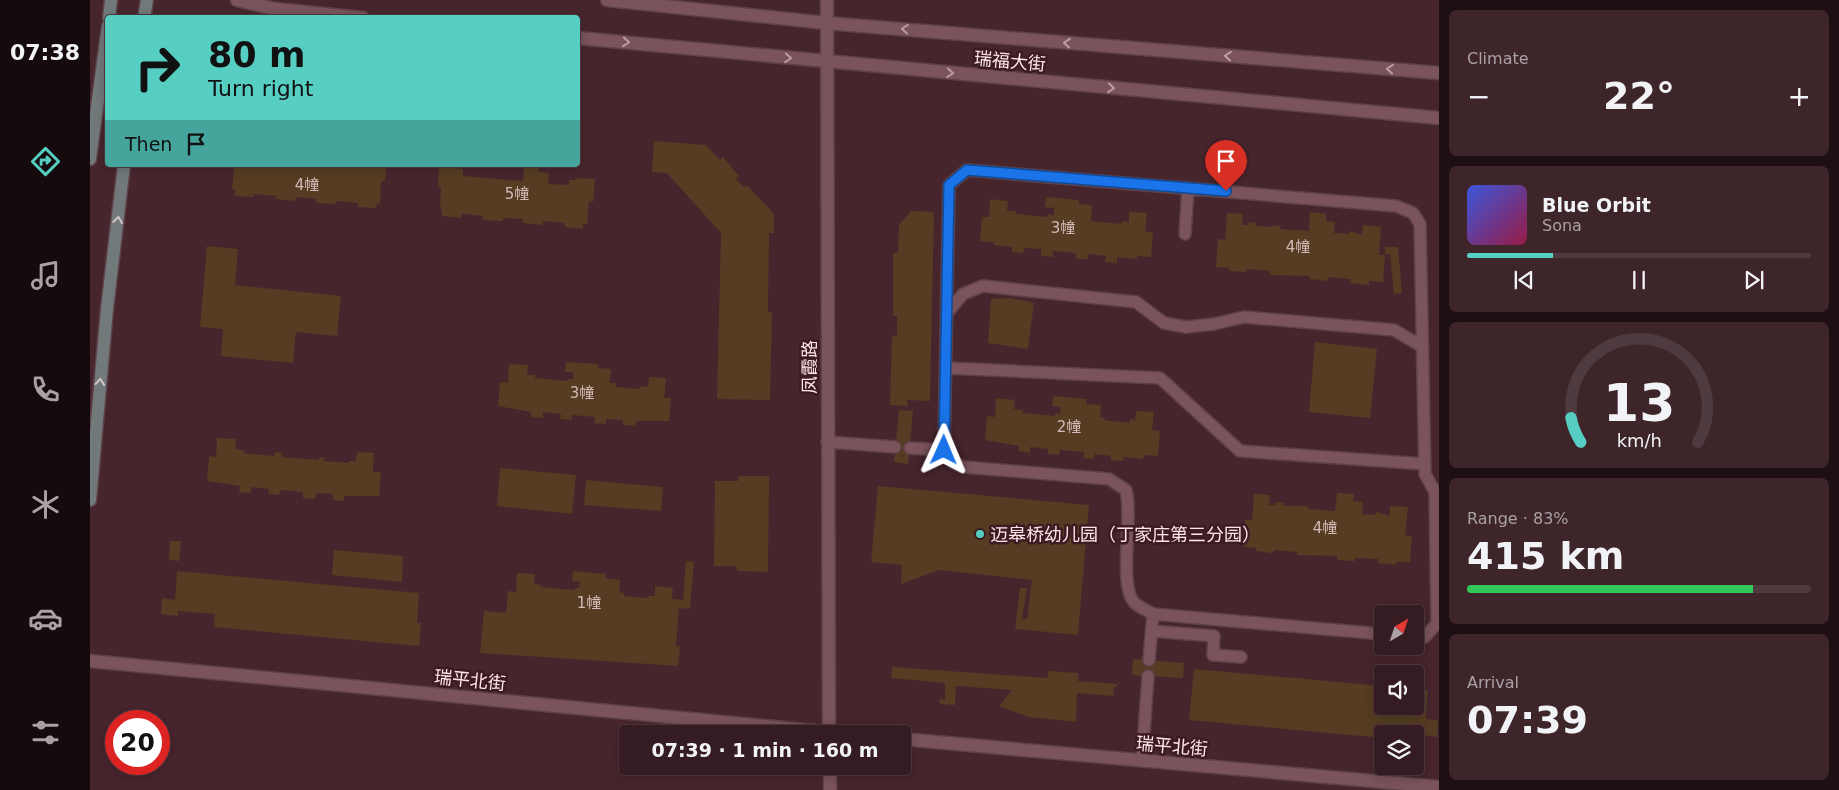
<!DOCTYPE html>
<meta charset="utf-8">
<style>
body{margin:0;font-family:"DejaVu Sans","Noto Sans SC",sans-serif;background:#3d252a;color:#f1f3f6;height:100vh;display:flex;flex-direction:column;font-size:19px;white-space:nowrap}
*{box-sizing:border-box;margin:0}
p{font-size:16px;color:#aaa1a5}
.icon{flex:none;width:28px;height:28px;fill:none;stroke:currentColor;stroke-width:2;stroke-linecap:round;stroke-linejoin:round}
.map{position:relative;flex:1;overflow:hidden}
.side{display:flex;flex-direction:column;gap:10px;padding:10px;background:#1d0f13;width:400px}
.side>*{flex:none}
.banner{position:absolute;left:15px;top:15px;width:475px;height:152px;border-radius:5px;box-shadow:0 2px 12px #0003,0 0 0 1px #4f3a40;background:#57cec2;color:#111;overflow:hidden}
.needle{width:32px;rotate:39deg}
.controls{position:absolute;left:1284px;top:605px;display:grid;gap:10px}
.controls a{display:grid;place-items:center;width:50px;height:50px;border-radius:5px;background:#351c22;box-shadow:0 2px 12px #0003,0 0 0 1px #4f3a40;font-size:25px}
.speed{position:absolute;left:15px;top:710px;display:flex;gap:10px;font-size:25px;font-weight:700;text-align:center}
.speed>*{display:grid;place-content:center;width:65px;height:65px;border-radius:50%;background:#351c22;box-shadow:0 2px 12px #0003,0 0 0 1px #4f3a40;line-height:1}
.speed .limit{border:8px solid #d22;background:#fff;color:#111}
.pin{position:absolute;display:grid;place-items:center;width:42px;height:42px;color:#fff;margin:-51px -21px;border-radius:50% 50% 50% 0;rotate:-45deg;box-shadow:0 0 5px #0007}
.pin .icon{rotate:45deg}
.me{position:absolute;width:55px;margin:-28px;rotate:1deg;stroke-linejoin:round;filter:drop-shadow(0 0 4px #0008)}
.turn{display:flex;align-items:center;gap:18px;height:105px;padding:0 20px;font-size:22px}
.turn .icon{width:65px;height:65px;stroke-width:2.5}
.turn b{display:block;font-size:35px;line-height:42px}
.then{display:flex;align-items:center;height:48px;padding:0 20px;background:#0003;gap:10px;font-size:19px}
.big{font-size:38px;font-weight:800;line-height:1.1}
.side .widget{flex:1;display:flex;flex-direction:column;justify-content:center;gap:8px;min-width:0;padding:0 18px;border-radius:8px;background:#3d252a}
.side .dial{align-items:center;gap:0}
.dial svg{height:130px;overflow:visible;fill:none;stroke:#4f3a40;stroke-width:7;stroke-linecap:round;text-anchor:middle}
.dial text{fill:#f1f3f6;stroke:none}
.song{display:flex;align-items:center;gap:15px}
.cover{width:60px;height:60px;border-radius:8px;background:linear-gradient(135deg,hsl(230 70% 55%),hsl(340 70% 35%))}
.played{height:5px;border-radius:2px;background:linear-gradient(90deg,#57cec2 25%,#4f3a40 25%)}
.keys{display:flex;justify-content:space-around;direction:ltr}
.heat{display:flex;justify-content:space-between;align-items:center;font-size:28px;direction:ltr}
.charge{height:8px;border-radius:4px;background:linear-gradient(90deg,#34c759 83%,#4f3a40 0)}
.trip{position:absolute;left:529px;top:725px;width:292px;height:50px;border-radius:5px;background:#351c22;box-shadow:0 2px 12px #0003,0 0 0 1px #4f3a40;font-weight:800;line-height:50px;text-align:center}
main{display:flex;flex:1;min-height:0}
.tab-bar{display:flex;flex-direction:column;width:90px;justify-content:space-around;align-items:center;background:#150b0e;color:#aaa1a5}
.tab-bar .icon{width:35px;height:35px}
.tab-bar .selected{color:#57cec2}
.tab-bar b{font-size:22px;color:#f1f3f6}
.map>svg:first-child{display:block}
</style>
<main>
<nav class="tab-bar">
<b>07:38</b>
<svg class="icon selected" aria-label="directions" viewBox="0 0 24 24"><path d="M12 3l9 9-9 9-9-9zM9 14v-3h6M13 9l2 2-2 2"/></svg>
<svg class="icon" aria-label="music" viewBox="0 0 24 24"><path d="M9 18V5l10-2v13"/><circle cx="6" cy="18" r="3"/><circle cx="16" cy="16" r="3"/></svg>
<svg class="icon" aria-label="phone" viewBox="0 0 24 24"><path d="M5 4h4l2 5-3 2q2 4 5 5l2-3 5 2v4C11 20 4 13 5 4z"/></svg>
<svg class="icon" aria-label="climate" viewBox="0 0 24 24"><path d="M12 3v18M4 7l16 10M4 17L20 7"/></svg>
<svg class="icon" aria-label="car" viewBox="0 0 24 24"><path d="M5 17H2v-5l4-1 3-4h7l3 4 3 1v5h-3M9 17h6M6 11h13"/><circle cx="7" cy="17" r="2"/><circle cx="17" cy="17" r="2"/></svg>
<svg class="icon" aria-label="filters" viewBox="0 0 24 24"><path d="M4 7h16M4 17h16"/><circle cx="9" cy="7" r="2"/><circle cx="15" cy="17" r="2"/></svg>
</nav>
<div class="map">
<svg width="1349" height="790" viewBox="0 0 1349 790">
<rect width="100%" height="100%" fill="#47252d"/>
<path fill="#553c23" d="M564 141 616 145 630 160 633 157 649 176 646 179 654 187 657 185 684 214V233H679L678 312 682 313 680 400 627 399 631 233 577 173 562 172Z
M138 165H297L295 181H291L290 204 287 203 286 208 268 207V203L246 201V204L226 203V199L206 197 205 201 185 199 186 196 164 194V197L145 196V189H142L144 167Z
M349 165 373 169V176L433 181 434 165H449V172L459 173 458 184 479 185V180H487V178L505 179 503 202 499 201 497 224H493V229L475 227V223L453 221V225L433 223V219L413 218V221L392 220 393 216 372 214 371 218 352 216V209H350L351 187H348Z
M956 197 989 200V204L1002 205 1001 221 1031 224 1032 221 1039 222V212L1057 213 1055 232H1063L1061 257 1047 256V259L1027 257V263L1015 262 1016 256 998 254V259H986V253L963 251V257L951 256V249L934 248 933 253 922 252V247L904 245V242L890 241 892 217H899L900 199 918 201 917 211H926L925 214 957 217 958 214 964 215V208L955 207Z
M821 211 844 212 840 401 817 400 818 406 800 405 802 336 807 335V316H803V253H808L809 225Z
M1220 212 1236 214V221L1245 222 1244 233 1259 234V231L1272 235 1273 225 1291 227 1289 255H1295L1293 282 1279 281V285L1260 283 1261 279 1238 277V281L1220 279V276L1180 275V271L1157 269 1156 272 1139 271V268L1126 267 1128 239 1135 240 1137 213 1153 214 1152 225H1158L1159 222 1166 223V226L1182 227V225L1191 226 1190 229 1219 231Z
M117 246 148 249 145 285 251 296 247 336 206 332 203 363 131 356 133 329 110 327Z
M1295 247H1308L1312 293 1304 294 1300 254H1295Z
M920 298 944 303 938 349 898 343 901 299Z
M1225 342 1287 349 1280 418 1219 412Z
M476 362 508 364V368L521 369 520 383H526V387L549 389 550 386 558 387 559 377 576 378 574 398H581L579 421H546L545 426 533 425V420L516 419V424L504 423 505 417 482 415V420L470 419 471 414 453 412V418L441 417V412L408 406 410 382 418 383 419 364 438 365 437 375H445V378L478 381V379H483V372H475Z
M963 396 997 399 996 404 1011 405 1010 417 1015 418 1014 420 1039 423 1040 419 1045 420 1046 411 1064 412 1062 430 1070 431 1068 456 1054 455 1053 459 1034 457 1033 461 1021 460V456L1005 454 1004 459 993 458 994 452 970 450 969 455 958 454V449L940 447V453L929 451V446L895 440 897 416 905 417 906 398 925 400 924 409 933 410 932 413 965 416V413L970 414 971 407 962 406Z
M809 410 823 411 818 464 804 462Z
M127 438 146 439 145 449 154 450 153 453 184 456 185 452 192 453V457L229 460V457L235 458 234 461 259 463V461H266L267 452 284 453 283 472H291L289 496H254V501L243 500V494L226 493 225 499 213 498V492L190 490 189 495 178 494 179 489 161 487V493L149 492 150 486 117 481 119 456 126 457Z
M410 468 486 475 482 514 407 506Z
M648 476H679L678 572 647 571 646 566H624L625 481H648Z
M496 480 573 487 571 511 494 505Z
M788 486 999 505 988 635 925 629 930 588H937L932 619H937L942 580 849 570 811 584 812 565 781 562Z
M1247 493 1264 494 1263 501 1273 502 1272 514 1286 515V512L1300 516V506L1318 507 1315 535 1322 536 1320 562H1306V565L1288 563V559L1265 558V561L1247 560 1248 556 1207 555V552L1184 550 1183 553 1166 551V548L1153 547 1155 520H1162L1164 494 1180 495 1179 505H1185L1186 502 1194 503 1193 506H1218V509L1245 511Z
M80 541H91L89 561 79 560Z
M244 550 313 556 312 582 242 575Z
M596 561 604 562 600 609 589 608 586 646H590L588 666 390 653 394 611 416 613 418 591 426 592 427 573 445 574 444 584 451 585V587L485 590V588H489L490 582 482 581 483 571 516 574 515 578 530 580 529 592 534 593V596L558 598V596H565V586L583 588 582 599 593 600Z
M87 571 329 593 327 623H331L329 646 124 627 125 614 88 611V616L71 614 72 598 85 600Z
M1043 659 1094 663 1093 678 1042 675Z
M802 667 958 678V671L988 673V681L1027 684V687H1024L1023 696 987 693 986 722 939 717 909 706 922 690 866 686 865 705 850 704 849 699 855 700V683L801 678Z
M1104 669 1292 686V706H1325V689L1338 690 1336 719 1348 720 1347 737 1295 730 1292 738 1099 720Z"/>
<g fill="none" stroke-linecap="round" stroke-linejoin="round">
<defs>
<path id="service" d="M1095 234 1098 188
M857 313 873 294 893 286 1046 302 1074 323 1096 327 1124 324 1154 317 1304 330 1333 347
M856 368 1070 378 1150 451 1335 464
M737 442 805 447
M820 448 854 450
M1062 631 1124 636 1123 655 1151 657
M1292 634 1063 614C1057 610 1047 607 1043 601 1029 581 1043 519 1036 490L1019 479 874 467 863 462 854 450 859 185 877 170 1306 206 1323 213 1330 224 1335 474 1345 492 1347 623 1335 637 1325 636
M1059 660 1063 614
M1052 761 1058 676"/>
<path id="tertiary" d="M147 0 185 9 273 18
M517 0 736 23 1349 73
M737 0 739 734
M488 38 1349 118
M0 661 756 734
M812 739 1349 787
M740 766V790"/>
<path id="secondary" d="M19 18 21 0
M54 18 57 0
M0 159 18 26
M0 500 17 309 34 165"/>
</defs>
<use href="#service" stroke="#5e4148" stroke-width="14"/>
<use href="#tertiary" stroke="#5e4148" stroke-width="15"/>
<use href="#secondary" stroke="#5e4148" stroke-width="15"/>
<use href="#service" stroke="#7a535b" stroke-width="11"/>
<use href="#tertiary" stroke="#7a535b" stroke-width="12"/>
<use href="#secondary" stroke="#72797b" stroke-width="12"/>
</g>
<defs><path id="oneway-chevron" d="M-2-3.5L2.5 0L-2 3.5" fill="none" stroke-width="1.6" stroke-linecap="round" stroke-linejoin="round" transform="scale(1.25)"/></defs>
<g stroke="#bc9ca2">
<use href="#oneway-chevron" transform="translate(815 29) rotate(-175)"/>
<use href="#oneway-chevron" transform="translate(536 42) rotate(5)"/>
<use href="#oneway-chevron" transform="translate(977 43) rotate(-175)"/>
<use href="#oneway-chevron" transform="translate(1138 56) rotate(-175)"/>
<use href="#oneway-chevron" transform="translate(698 58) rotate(5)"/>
<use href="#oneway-chevron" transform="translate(1300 69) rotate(-175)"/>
<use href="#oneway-chevron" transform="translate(860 73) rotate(5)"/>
<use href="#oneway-chevron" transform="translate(1021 88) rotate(5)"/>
</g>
<g stroke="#d3c5c8">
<use href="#oneway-chevron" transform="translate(28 220) rotate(-83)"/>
<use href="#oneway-chevron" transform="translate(10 382) rotate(-85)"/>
</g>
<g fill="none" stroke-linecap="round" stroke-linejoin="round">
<defs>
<path id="route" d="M854 450 859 185 877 170 1136 191"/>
</defs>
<use href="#route" stroke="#114b97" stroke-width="12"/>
<use href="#route" stroke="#1a73e8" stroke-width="9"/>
</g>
<circle fill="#57cec2" stroke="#3c1b23" stroke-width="2" cx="890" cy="534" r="5"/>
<g text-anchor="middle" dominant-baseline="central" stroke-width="5" stroke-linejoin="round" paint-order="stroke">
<g font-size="15" fill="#d3bbb8">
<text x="217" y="185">4幢</text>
<text x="427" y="194">5幢</text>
<text x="973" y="228">3幢</text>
<text x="1208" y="247">4幢</text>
<text x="492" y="393">3幢</text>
<text x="979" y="427">2幢</text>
<text x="1235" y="528">4幢</text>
<text x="499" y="603">1幢</text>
</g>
<g font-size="18" fill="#fde5e9" stroke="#3c1b23">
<text transform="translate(920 61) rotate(5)">瑞福大街</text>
<text transform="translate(719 367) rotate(-90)">凤霞路</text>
<text transform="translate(380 680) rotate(6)">瑞平北街</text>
<text transform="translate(1082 746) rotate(5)">瑞平北街</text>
</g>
<g font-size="18" fill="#fde5e9" stroke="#3c1b23" text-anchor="start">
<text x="900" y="534">迈皋桥幼儿园（丁家庄第三分园）</text>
</g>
</g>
</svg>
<div class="controls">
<a><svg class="needle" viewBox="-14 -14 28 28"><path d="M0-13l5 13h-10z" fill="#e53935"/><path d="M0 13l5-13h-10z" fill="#aaa1a5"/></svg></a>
<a><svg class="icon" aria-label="sound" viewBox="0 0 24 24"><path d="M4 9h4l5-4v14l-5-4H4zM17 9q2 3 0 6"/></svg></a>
<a><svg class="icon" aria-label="layers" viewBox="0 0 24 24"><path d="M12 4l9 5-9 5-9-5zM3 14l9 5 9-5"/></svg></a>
</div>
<div class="speed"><div class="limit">20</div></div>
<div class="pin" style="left:1136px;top:191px;background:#d93025"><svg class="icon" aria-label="arrive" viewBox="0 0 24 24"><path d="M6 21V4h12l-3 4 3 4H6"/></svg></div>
<svg class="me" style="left:854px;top:450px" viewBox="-20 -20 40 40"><path d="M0-17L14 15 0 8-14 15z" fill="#1a73e8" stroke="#fff" stroke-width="4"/></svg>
<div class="trip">07:39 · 1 min · 160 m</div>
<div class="banner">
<div class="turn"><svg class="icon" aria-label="right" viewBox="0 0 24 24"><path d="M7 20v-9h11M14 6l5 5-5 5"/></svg><div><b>80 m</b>Turn right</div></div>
<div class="then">Then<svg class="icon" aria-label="arrive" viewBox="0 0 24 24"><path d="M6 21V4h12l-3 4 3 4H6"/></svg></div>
</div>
</div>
<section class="side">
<div class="widget"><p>Climate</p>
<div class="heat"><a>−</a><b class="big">22°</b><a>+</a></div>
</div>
<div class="widget">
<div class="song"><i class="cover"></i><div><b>Blue Orbit</b><p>Sona</p></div></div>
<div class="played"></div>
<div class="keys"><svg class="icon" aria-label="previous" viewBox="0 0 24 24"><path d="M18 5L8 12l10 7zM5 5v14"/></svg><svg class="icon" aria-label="pause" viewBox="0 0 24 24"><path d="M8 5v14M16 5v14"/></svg><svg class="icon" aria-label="next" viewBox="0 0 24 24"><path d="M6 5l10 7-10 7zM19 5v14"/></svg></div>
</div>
<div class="widget dial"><svg viewBox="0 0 100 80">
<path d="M14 69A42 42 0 1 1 86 69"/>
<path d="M14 69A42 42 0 0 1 8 54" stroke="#57cec2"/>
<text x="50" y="56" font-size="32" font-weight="700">13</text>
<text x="50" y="72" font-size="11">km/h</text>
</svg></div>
<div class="widget"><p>Range · 83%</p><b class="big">415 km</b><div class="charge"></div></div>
<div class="widget"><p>Arrival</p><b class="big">07:39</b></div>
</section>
</main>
